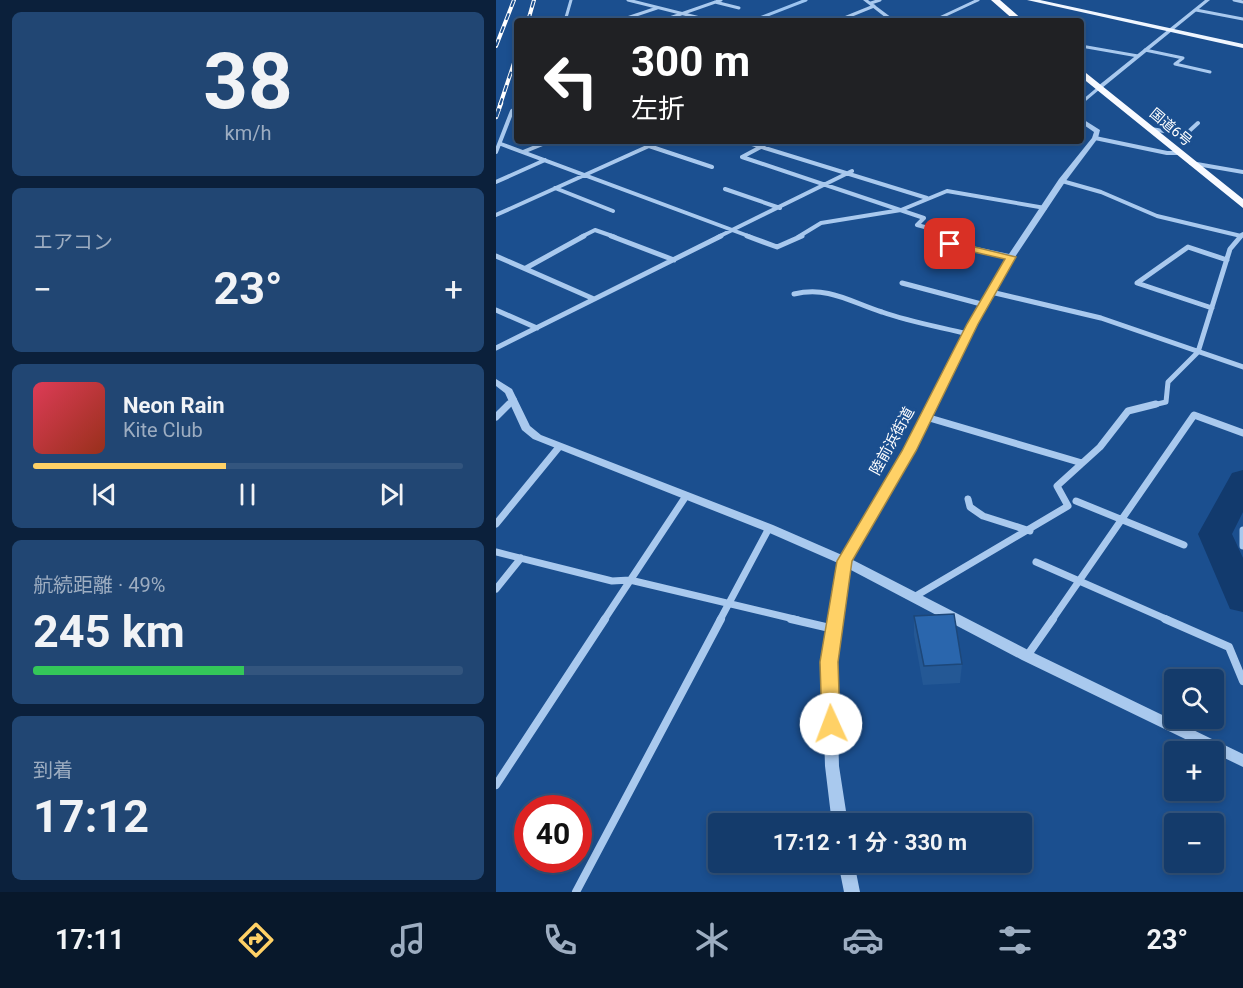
<!DOCTYPE html>
<html lang="ja">
<meta charset="utf-8">
<style>
body{margin:0;font-family:Roboto,"Noto Sans JP",sans-serif;background:#214673;color:#f1f3f6;height:100vh;display:flex;flex-direction:column;font-size:22px;white-space:nowrap}
*{box-sizing:border-box;margin:0}
p{font-size:20px;color:#9dadc1}
.icon{flex:none;width:33px;height:33px;fill:none;stroke:currentColor;stroke-width:2;stroke-linecap:round;stroke-linejoin:round}
.map{position:relative;flex:1;overflow:hidden}
.details{display:flex;flex-direction:column;gap:12px;padding:12px;background:#0b203b;width:496px}
.details>*{flex:none}
.banner{position:absolute;left:18px;top:18px;width:570px;height:126px;border-radius:6px;box-shadow:0 3px 9px #0003,0 0 0 2px #33557e;background:#202124;color:#fff;overflow:hidden}
.controls{position:absolute;left:668px;top:669px;display:grid;gap:12px}
.controls a{display:grid;place-items:center;width:60px;height:60px;border-radius:6px;background:#143b6b;box-shadow:0 3px 9px #0003,0 0 0 2px #33557e;font-size:30px}
.speed{position:absolute;left:18px;top:795px;display:flex;gap:12px;font-size:30px;font-weight:700;text-align:center}
.speed>*{display:grid;place-content:center;width:78px;height:78px;border-radius:50%;background:#143b6b;box-shadow:0 3px 9px #0003,0 0 0 2px #33557e;line-height:1}
.speed .limit{border:9px solid #d22;background:#fff;color:#111}
.pin{position:absolute;display:grid;place-items:center;width:51px;height:51px;color:#fff;margin:-26px;border-radius:12px;box-shadow:0 3px 9px #0006}
.me{position:absolute;width:66px;margin:-33px;rotate:358deg;stroke-linejoin:round;filter:drop-shadow(0 0 4px #0008)}
.turn{display:flex;align-items:center;gap:21px;height:126px;padding:0 18px;font-size:27px}
.turn .icon{width:78px;height:78px;stroke-width:2.5}
.turn b{display:block;font-size:42px;line-height:51px}
.big{font-size:45px;font-weight:700;line-height:1.1}
.details .card{flex:1;display:flex;flex-direction:column;justify-content:center;gap:9px;min-width:0;padding:0 21px;border-radius:9px;background:#214673}
.details .dial{align-items:center;gap:0}
.dial b{font-size:78px;line-height:1}
.song{display:flex;align-items:center;gap:18px}
.cover{width:72px;height:72px;border-radius:9px;background:linear-gradient(135deg,hsl(350 70% 55%),hsl(10 70% 35%))}
.played{height:6px;border-radius:3px;background:linear-gradient(90deg,#ffd166 45%,#33557e 45%)}
.keys{display:flex;justify-content:space-around;direction:ltr}
.heat{display:flex;justify-content:space-between;align-items:center;font-size:33px;direction:ltr}
.charge{height:9px;border-radius:4px;background:linear-gradient(90deg,#34c759 49%,#33557e 0)}
.trip{position:absolute;left:212px;top:813px;width:324px;height:60px;border-radius:6px;background:#143b6b;box-shadow:0 3px 9px #0003,0 0 0 2px #33557e;font-weight:700;line-height:60px;text-align:center}
.tab-bar{display:flex;height:96px;justify-content:space-around;align-items:center;background:#08182b;color:#9dadc1}
.tab-bar .icon{width:42px;height:42px}
.tab-bar .active{color:#ffd166}
.tab-bar b{font-size:27px;color:#f1f3f6}
main{display:flex;flex:1;min-height:0}
.map>svg:first-child{display:block}
</style>
<main>
<section class="details">
<div class="card dial"><b>38</b><p>km/h</p></div>
<div class="card"><p>エアコン</p>
<div class="heat"><a>−</a><b class="big">23°</b><a>+</a></div>
</div>
<div class="card">
<div class="song"><i class="cover"></i><div><b>Neon Rain</b><p>Kite Club</p></div></div>
<div class="played"></div>
<div class="keys"><svg class="icon" aria-label="previous" viewBox="0 0 24 24"><path d="M18 5L8 12l10 7zM5 5v14"/></svg><svg class="icon" aria-label="pause" viewBox="0 0 24 24"><path d="M8 5v14M16 5v14"/></svg><svg class="icon" aria-label="next" viewBox="0 0 24 24"><path d="M6 5l10 7-10 7zM19 5v14"/></svg></div>
</div>
<div class="card"><p>航続距離 · 49%</p><b class="big">245 km</b><div class="charge"></div></div>
<div class="card"><p>到着</p><b class="big">17:12</b></div>
</section>
<div class="map">
<svg width="747" height="892" viewBox="0 0 747 892">
<rect width="100%" height="100%" fill="#1b4f8f"/>
<g fill="none" stroke-linecap="round" stroke-linejoin="round">
<path stroke="#9cc4f0" stroke-width="3" d="M256 21 310 0"/>
<path fill="#123a6d" fill-rule="evenodd" d="M747 470V512L736 534 747 558V612L734 609 702 534 736 473Z"/>
<path stroke="#a9c9ee" stroke-width="3" d="M132 0 216 21
M738 0 747 2
M219 2 243 8
M375 3 384 0
M700 10 747 19
M69 21 75 0
M122 21 161 8
M165 21 225 0
M341 21 378 6
M437 21 482 0
M585 46 642 56
M649 50 687 58 679 64 714 72
M585 103 604 87"/>
<path stroke="#a9c9ee" stroke-width="4" d="M654 129 690 134 702 123
M599 138 671 153H683
M246 141 431 198
M5 144 255 237
M153 146 216 167
M0 152 16 111 21 108
M27 152 54 141
M246 157 428 218 421 225 444 231 438 237
M246 157 276 141
M695 163 747 172
M566 181 605 192 661 216 745 236
M0 182 49 160
M59 188 117 211
M229 189 284 208
M0 215 164 141
M85 237 99 230 119 237
M222 237 356 171
M302 237 325 223 405 210 451 191 549 208
M744 237 747 234"/>
<path stroke="#a9c9ee" stroke-width="5" d="M115 236 178 260
M251 236 281 247 306 236
M440 236 436 240 515 257
M0 256 98 299
M30 268 88 236
M406 283 489 305
M495 292 605 318 747 367
M298 294C333 286 354 302 386 312 414 322 444 327 472 334
M716 308 641 283 692 247 731 260
M0 310 41 328
M0 348 225 236
M11 406 18 399
M653 406 670 402 672 382 702 352 734 249 745 236"/>
<path stroke="#a9c9ee" stroke-width="7" d="M0 417 13 404
M430 417 586 463
M472 499 474 507 487 516 534 531
M580 501 688 545
M0 524 63 447
M747 530V546
M0 552 116 581 134 580 302 620
M540 562 672 620
M0 589 25 558
M418 597 572 506 561 486 604 447 632 411 660 404
M108 620 190 496
M224 620 273 528
M556 620 698 415 747 433"/>
<path stroke="#a9c9ee" stroke-width="8" d="M295 619 338 629
M669 619 733 647 747 681
M531 656 557 619
M0 785 109 619
M80 892 225 619"/>
<path fill="#a9c9ee" fill-rule="evenodd" d="M367 0H372L400 21H394Z
M709 0H714L606 88H602V86Z
M585 118 604 130 602 138 569 182 519 257 480 324 418 451 355 559 536 652 747 754V767L526 660 353 569 340 662 343 766 352 824H336L329 766 326 662 342 563 269 531 37 439 26 430 9 393 0 386V379L16 389 34 426 45 435 277 525 346 555 408 451 472 324 511 257 563 179 596 138 598 132 585 123Z
M342 862H358L364 892H348Z"/>
<path fill="#f0f6ff" fill-rule="evenodd" d="M531 0H544L747 44V48Z"/>
<path fill="#f8faff" fill-rule="evenodd" d="M495 0H504L528 21H519Z
M585 69 747 199V208L585 77Z"/>
<defs>
<path id="rail-far1" d="M32 21 38 0
M0 46 18 0
M4 105 21 54"/>
<path id="rail" d="M0 117 5 103"/>
</defs>
<use href="#rail-far1" stroke="#fff" stroke-width="4"/>
<use href="#rail" stroke="#fff" stroke-width="4.5"/>
<use href="#rail-far1" stroke="#1b4f8f" stroke-width="2" stroke-dasharray="7" stroke-linecap="butt"/>
<use href="#rail" stroke="#1b4f8f" stroke-width="3" stroke-dasharray="9" stroke-linecap="butt"/>
</g>
<path fill="#245895" d="M418 616 466 664 464 683 427 685 418 635Z"/>
<path fill="#2a66ad" stroke="#1d4779" stroke-width="1.5" d="M458 614 466 664 428 666 418 616Z"/>
<path fill="#ffd166" stroke="#a68842" stroke-width="1.5" d="M454 241 520 257 482 324 420 451 356 561 342 662 344 724 341 730 335 732 328 730 326 724 324 662 341 561 406 451 471 324 509 259 451 246 449 244Z"/>
<g text-anchor="middle" dominant-baseline="central" stroke-width="6" stroke-linejoin="round" paint-order="stroke">
<g font-size="14" fill="#fff" stroke="#1b4f8f">
<text transform="translate(675 127) rotate(40)">国道6号</text>
</g>
<g font-size="15" fill="#fff" stroke="#1b4f8f">
<text transform="translate(396 441) rotate(-61)">陸前浜街道</text>
</g>
</g>
</svg>
<div class="controls">
<a><svg class="icon" aria-label="search" viewBox="0 0 24 24"><circle cx="10" cy="10" r="6"/><path d="M15 15l6 6"/></svg></a>
<a>+</a>
<a>−</a>
</div>
<div class="speed"><div class="limit">40</div></div>
<div class="pin" style="left:454px;top:244px;background:#d93025"><svg class="icon" aria-label="arrive" viewBox="0 0 24 24"><path d="M6 21V4h12l-3 4 3 4H6"/></svg></div>
<svg class="me" style="left:335px;top:724px" viewBox="-20 -20 40 40"><circle r="19" fill="#fff"/><path d="M0-13L10 11 0 6-10 11z" fill="#ffd166"/></svg>
<div class="trip">17:12 · 1 分 · 330 m</div>
<div class="banner">
<div class="turn"><svg class="icon" aria-label="left" viewBox="0 0 24 24"><path d="M17 20v-9H6M10 6l-5 5 5 5"/></svg><div><b>300 m</b>左折</div></div>
</div>
</div>
</main>
<nav class="tab-bar">
<b>17:11</b>
<svg class="icon active" aria-label="directions" viewBox="0 0 24 24"><path d="M12 3l9 9-9 9-9-9zM9 14v-3h6M13 9l2 2-2 2"/></svg>
<svg class="icon" aria-label="music" viewBox="0 0 24 24"><path d="M9 18V5l10-2v13"/><circle cx="6" cy="18" r="3"/><circle cx="16" cy="16" r="3"/></svg>
<svg class="icon" aria-label="phone" viewBox="0 0 24 24"><path d="M5 4h4l2 5-3 2q2 4 5 5l2-3 5 2v4C11 20 4 13 5 4z"/></svg>
<svg class="icon" aria-label="climate" viewBox="0 0 24 24"><path d="M12 3v18M4 7l16 10M4 17L20 7"/></svg>
<svg class="icon" aria-label="car" viewBox="0 0 24 24"><path d="M5 17H2v-5l4-1 3-4h7l3 4 3 1v5h-3M9 17h6M6 11h13"/><circle cx="7" cy="17" r="2"/><circle cx="17" cy="17" r="2"/></svg>
<svg class="icon" aria-label="filters" viewBox="0 0 24 24"><path d="M4 7h16M4 17h16"/><circle cx="9" cy="7" r="2"/><circle cx="15" cy="17" r="2"/></svg>
<b>23°</b>
</nav>
